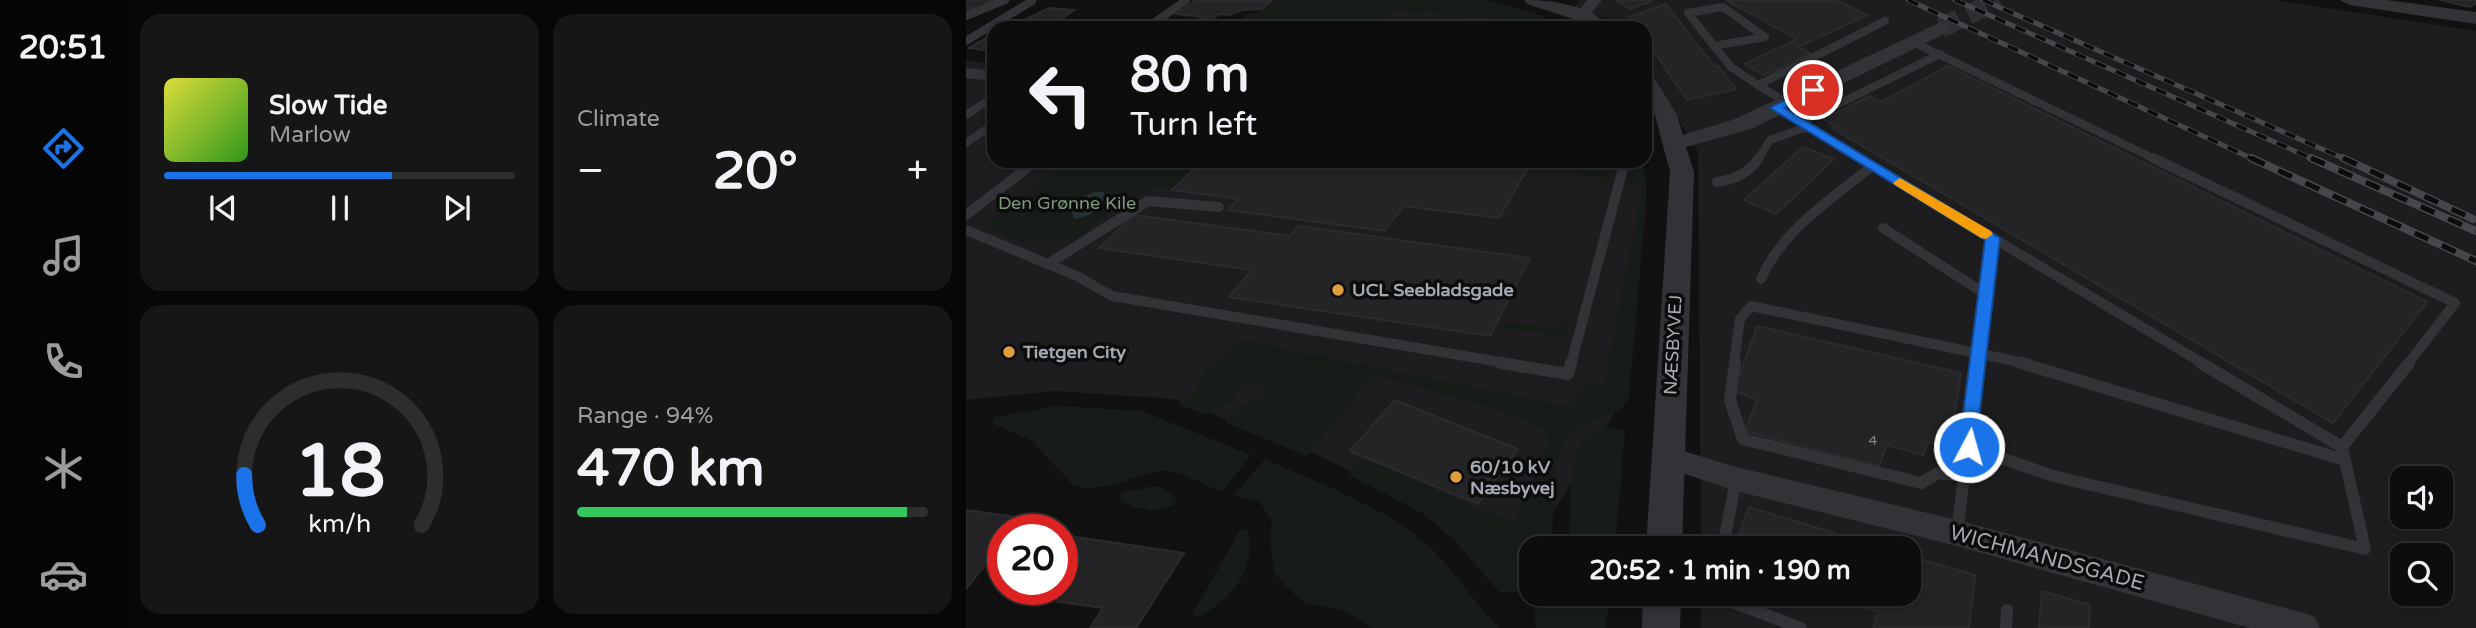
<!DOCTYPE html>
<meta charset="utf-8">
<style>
body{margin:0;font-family:"Varela Round",sans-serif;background:#161617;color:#f1f3f6;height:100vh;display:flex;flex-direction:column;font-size:26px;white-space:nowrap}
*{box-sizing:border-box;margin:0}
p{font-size:23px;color:#9a9c9e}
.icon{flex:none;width:38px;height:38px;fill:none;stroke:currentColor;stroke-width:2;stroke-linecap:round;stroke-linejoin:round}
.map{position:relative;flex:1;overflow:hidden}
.details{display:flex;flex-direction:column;gap:14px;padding:14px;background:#070708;width:840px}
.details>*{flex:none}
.guide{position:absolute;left:21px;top:21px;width:665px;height:147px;border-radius:21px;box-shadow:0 4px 10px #0003,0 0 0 2px #2d2d2e;background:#0d0d0e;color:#f1f3f6;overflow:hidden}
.controls{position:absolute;left:1424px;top:466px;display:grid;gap:14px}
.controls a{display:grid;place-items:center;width:63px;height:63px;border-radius:14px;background:#0d0d0e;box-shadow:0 4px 10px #0003,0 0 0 2px #2d2d2e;font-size:35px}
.speed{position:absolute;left:21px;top:514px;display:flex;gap:14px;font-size:35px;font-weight:700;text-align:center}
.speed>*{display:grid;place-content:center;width:91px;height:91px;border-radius:50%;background:#0d0d0e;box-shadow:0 4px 10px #0003,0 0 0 2px #2d2d2e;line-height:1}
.speed .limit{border:10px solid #d22;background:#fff;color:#111}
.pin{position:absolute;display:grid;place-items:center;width:60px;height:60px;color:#fff;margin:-30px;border:4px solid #fff;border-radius:50%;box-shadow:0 2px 7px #0007}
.me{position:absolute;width:77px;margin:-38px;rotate:6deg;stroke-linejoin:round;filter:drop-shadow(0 0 5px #0008)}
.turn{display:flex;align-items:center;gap:24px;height:147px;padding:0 28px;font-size:32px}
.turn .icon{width:91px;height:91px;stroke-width:2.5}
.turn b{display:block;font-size:49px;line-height:60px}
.big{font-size:52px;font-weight:700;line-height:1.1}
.details .widget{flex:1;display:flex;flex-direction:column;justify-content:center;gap:10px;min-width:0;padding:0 24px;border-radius:21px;background:#161617}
.details .dial{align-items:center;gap:0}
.dial svg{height:182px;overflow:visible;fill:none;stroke:#2d2d2e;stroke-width:7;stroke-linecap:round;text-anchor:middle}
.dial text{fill:#f1f3f6;stroke:none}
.song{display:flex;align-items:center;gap:21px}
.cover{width:84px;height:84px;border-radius:10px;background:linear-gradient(135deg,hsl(60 70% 55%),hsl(110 70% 35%))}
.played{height:7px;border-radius:4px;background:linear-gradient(90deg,#1a73e8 65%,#2d2d2e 65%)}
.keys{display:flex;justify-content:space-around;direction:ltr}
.heat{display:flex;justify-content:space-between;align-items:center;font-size:38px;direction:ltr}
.charge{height:10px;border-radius:5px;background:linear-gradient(90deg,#34c759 94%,#2d2d2e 0)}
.details .tiles{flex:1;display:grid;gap:14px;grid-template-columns:repeat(2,1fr)}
.trip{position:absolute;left:553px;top:536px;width:402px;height:70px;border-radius:21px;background:#0d0d0e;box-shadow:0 4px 10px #0003,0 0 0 2px #2d2d2e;font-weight:700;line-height:70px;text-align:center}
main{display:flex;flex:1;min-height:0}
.tab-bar{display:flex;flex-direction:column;width:126px;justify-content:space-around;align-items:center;background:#050506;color:#9a9c9e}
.tab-bar .icon{width:49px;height:49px}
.tab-bar .current{color:#1a73e8}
.tab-bar b{font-size:32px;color:#f1f3f6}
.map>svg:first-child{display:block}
</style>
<main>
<nav class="tab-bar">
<b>20:51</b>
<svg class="icon current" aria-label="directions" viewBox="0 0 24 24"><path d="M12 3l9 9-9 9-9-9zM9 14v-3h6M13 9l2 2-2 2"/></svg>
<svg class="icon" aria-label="music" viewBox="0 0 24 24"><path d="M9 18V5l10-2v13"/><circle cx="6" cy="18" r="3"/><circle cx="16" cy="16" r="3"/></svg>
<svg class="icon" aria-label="phone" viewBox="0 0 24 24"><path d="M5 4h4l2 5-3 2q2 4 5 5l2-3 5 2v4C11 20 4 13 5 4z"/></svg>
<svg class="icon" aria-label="climate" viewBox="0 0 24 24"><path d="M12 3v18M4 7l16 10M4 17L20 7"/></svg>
<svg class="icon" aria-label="car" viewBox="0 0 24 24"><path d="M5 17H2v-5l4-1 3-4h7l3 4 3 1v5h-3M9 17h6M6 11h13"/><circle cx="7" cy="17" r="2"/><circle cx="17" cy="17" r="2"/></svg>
</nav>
<section class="details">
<div class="tiles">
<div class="widget">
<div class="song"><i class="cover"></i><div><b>Slow Tide</b><p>Marlow</p></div></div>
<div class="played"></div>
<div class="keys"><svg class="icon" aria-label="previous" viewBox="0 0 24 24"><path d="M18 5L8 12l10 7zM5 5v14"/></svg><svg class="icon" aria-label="pause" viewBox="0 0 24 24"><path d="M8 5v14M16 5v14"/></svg><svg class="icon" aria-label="next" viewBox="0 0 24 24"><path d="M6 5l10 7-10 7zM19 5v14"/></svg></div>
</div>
<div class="widget"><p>Climate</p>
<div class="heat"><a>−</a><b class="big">20°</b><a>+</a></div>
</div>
<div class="widget dial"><svg viewBox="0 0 100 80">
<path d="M14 69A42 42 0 1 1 86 69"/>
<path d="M14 69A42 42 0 0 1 8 47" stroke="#1a73e8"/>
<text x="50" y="56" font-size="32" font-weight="700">18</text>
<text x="50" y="72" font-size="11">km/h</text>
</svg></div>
<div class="widget"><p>Range · 94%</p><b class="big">470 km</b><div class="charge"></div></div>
</div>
</section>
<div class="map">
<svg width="1510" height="628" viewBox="0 0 1510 628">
<rect width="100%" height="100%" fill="#111112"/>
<path fill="#1d1d1f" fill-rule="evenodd" d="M310 0H521L606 28H265L280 16 298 11Z
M614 0H1309L1510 31V628H735V593H943V548H735L732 152 679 62V28H659L656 24 607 8ZM1437 478H1475V516H1437ZM1437 555H1475V593H1437Z
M0 61 28 64V161H674L679 184 657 399 561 555 349 454 209 399 89 391 0 400Z"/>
<path fill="#181c18" d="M310 0H521L581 17 573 23 430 10 412 28H265C280 16 296 12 310 0Z
M100 161H236L206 190 186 188 166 197 108 240 56 242 17 227Z
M578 161H650L644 179 638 188 630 187 634 177 601 173 604 168 577 164Z
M666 161H677L681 193 663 398 654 410 621 423 601 436 590 464 585 548H565V583L553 592 534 593 489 541 458 514 383 475 397 458 547 523 582 446 579 429 526 408 407 375 341 456 258 422 277 405 297 395 292 386 277 385 264 403 238 414 212 404 230 389 238 370 266 351 274 339 607 407 618 384 638 386 677 184 660 183Z
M600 315 605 316 600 337 536 328 540 321 594 329Z
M92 406 176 411 285 455 256 492 215 474 195 470 138 487 119 488 106 484 66 441 26 423 28 417Z
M642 426 659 431 649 548H602C604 527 603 465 612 449 619 437 629 431 642 426Z
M299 459C353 484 414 504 459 543 487 568 507 601 533 628H406L377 610 340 603 321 588 308 572 304 541 306 520 294 503 268 495Z
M182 487H195L211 497 207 505 185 511 179 508H168L154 499 156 493Z
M279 529 282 531C291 572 265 597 233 617L226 615 274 530Z
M582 593H645L639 628H571C564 613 572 604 582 593Z"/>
<path fill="#293034" d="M128 192H138L139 198C133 212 122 217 108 219L105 210 116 197Z"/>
<path fill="#242426" stroke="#2b2b2e" stroke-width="2" d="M0 0H28L0 11Z
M229 0H307L296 9 276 10 263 15 254 14 242 21 233 20 237 17 210 14Z
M649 0H688L664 9Z
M760 0H870L902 15 832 47 844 54 798 75 779 64 831 39Z
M1474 0H1510V3L1504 7Z
M700 4 748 66H752L770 89 721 100 679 38V28H672L664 17Z
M83 8 108 10 90 23 95 24 89 28H42Z
M27 34 28 51 3 48Z
M982 66 1461 302 1367 423 866 128 870 126 857 119 904 96 915 102Z
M837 147 868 159 810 214 778 200Z
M236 161H566L533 218 437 206 419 231 262 210 273 199 206 190Z
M168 215 324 236 332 226 564 258 524 336 263 297 286 270 133 248Z
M791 326 995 373 984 448 962 442 957 455 921 445 913 466 779 431 791 400 768 391Z
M429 400 552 449 512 504 384 451Z
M783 507 917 548H768Z
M0 510 94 523 89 530H37V566L20 564 0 589Z
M96 535 218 553 170 628H124L137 608 73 599 80 590H96Z
M943 556 1009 575 1003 628H907L912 612 849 593H943Z
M1076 591 1124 605 1123 628H1073Z"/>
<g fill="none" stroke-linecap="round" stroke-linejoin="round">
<path stroke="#2e2f32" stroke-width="20" stroke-dasharray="20 10" stroke-linecap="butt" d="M975 28 1033 0"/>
<path stroke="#323337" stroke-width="8" d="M757 7 799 37 748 46 722 13Z
M0 16 39 0
M181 28 220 0
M0 41 66 1
M947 42 1191 160
M748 46 765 67 792 85
M821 103 792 85 919 21
M810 108 896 160
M0 115 28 97
M834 123 974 54
M0 143 28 124
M792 160 804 140 841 127"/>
<path stroke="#323337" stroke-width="10" d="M893 158 1027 238 1012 364
M1187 158 1489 303 1442 364
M751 182C768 180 783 173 793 158
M0 215 70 161
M917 228 1021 295
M0 230 111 276 146 296 546 364
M1027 238 1238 364
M82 264 182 201 253 207
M795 279C816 230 866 199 906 166
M605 364 659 161
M768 364 774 319 785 306 1063 364"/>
<path stroke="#323337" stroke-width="12" d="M535 363 602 374 605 363
M769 363 764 400 777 439 955 483 972 473 999 476
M1055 363 1379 460
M1003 447 1087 476 1399 549 1376 447 1235 363
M1376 447 1443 363
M991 533 1012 363
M757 548 770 479
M762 593 763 601 835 628
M1040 628 1041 610"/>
<path fill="#323337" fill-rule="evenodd" d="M621 0H636L621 19H611L609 16Z
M0 68 28 71V81L0 78Z
M701 446 770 467 991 520 1338 613 1349 617 1354 628H1284L991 546 770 491 692 465 688 457 692 449Z"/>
<path fill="#323337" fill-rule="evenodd" d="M558 0C586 0 626 5 645 28H623L610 20 561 4Z
M1374 0H1421L1510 12V24L1383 5Z
M975 22 984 28 982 32 785 129 720 147 728 172 716 548H680L704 172 689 115 679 97V73L686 75 689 79 711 115 717 135 769 119Z
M677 593H715L714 628H676Z"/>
<defs>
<path id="rail-far1" d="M942 0 1289 160
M989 0 1349 160
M1017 0 1381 160"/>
<path id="rail" d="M1285 158 1510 261
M1345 158 1510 231
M1377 158 1507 219"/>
</defs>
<use href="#rail-far1" stroke="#45474c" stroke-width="5"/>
<use href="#rail" stroke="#45474c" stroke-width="8"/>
<use href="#rail-far1" stroke="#0c0c0d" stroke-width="3.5" stroke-dasharray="11" stroke-linecap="butt"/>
<use href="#rail" stroke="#0c0c0d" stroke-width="5" stroke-dasharray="15" stroke-linecap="butt"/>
</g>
<path fill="#1a73e8" stroke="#114b97" stroke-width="2" d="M842 88 853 90 819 108 1034 238 1009 453 1003 455 996 453 993 447 1019 240 804 108Z"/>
<path fill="#f59e0b" d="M934 178 1025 231 1027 234 1020 239 1015 238 929 185 927 183Z"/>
<g fill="#df9e3c" stroke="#0c0c0d" stroke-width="2.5">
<circle cx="372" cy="290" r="7"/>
<circle cx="43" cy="352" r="7"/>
<circle cx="490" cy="477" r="7"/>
</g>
<g text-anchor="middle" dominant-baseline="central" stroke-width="7" stroke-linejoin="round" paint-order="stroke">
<g font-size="14" fill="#83878e">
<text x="907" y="440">4</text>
</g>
<g font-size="18" fill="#7c9b7c" stroke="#0c0c0d">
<text x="101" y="203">Den Grønne Kile</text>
</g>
<g font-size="18" font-weight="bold" fill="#a4a9b2" stroke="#0c0c0d" text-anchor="start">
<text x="386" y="290">UCL Seebladsgade</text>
<text x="57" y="352">Tietgen City</text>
<text x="504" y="467">60/10 kV<tspan x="504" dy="21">Næsbyvej</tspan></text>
</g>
<g font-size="18" fill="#a4a9b2" stroke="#0c0c0d">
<text transform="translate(707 345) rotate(-87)">NÆSBYVEJ</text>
</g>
<g font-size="21" fill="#a4a9b2" stroke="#0c0c0d">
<text transform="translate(1081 558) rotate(15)">WICHMANDSGADE</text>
</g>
</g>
</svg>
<div class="controls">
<a><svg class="icon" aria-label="sound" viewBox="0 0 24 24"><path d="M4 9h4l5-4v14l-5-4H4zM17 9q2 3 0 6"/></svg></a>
<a><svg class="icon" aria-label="search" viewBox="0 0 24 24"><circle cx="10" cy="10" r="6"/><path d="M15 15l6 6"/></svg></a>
</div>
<div class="speed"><div class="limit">20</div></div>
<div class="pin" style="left:847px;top:90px;background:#d93025"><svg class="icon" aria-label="arrive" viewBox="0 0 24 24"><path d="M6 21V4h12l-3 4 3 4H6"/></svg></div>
<svg class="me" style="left:1003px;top:447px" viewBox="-20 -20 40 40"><circle r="17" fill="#1a73e8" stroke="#fff" stroke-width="3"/><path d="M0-11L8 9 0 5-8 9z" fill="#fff"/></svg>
<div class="trip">20:52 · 1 min · 190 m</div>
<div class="guide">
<div class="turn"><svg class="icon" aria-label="left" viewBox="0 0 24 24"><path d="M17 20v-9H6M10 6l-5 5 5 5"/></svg><div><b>80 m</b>Turn left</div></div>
</div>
</div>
</main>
